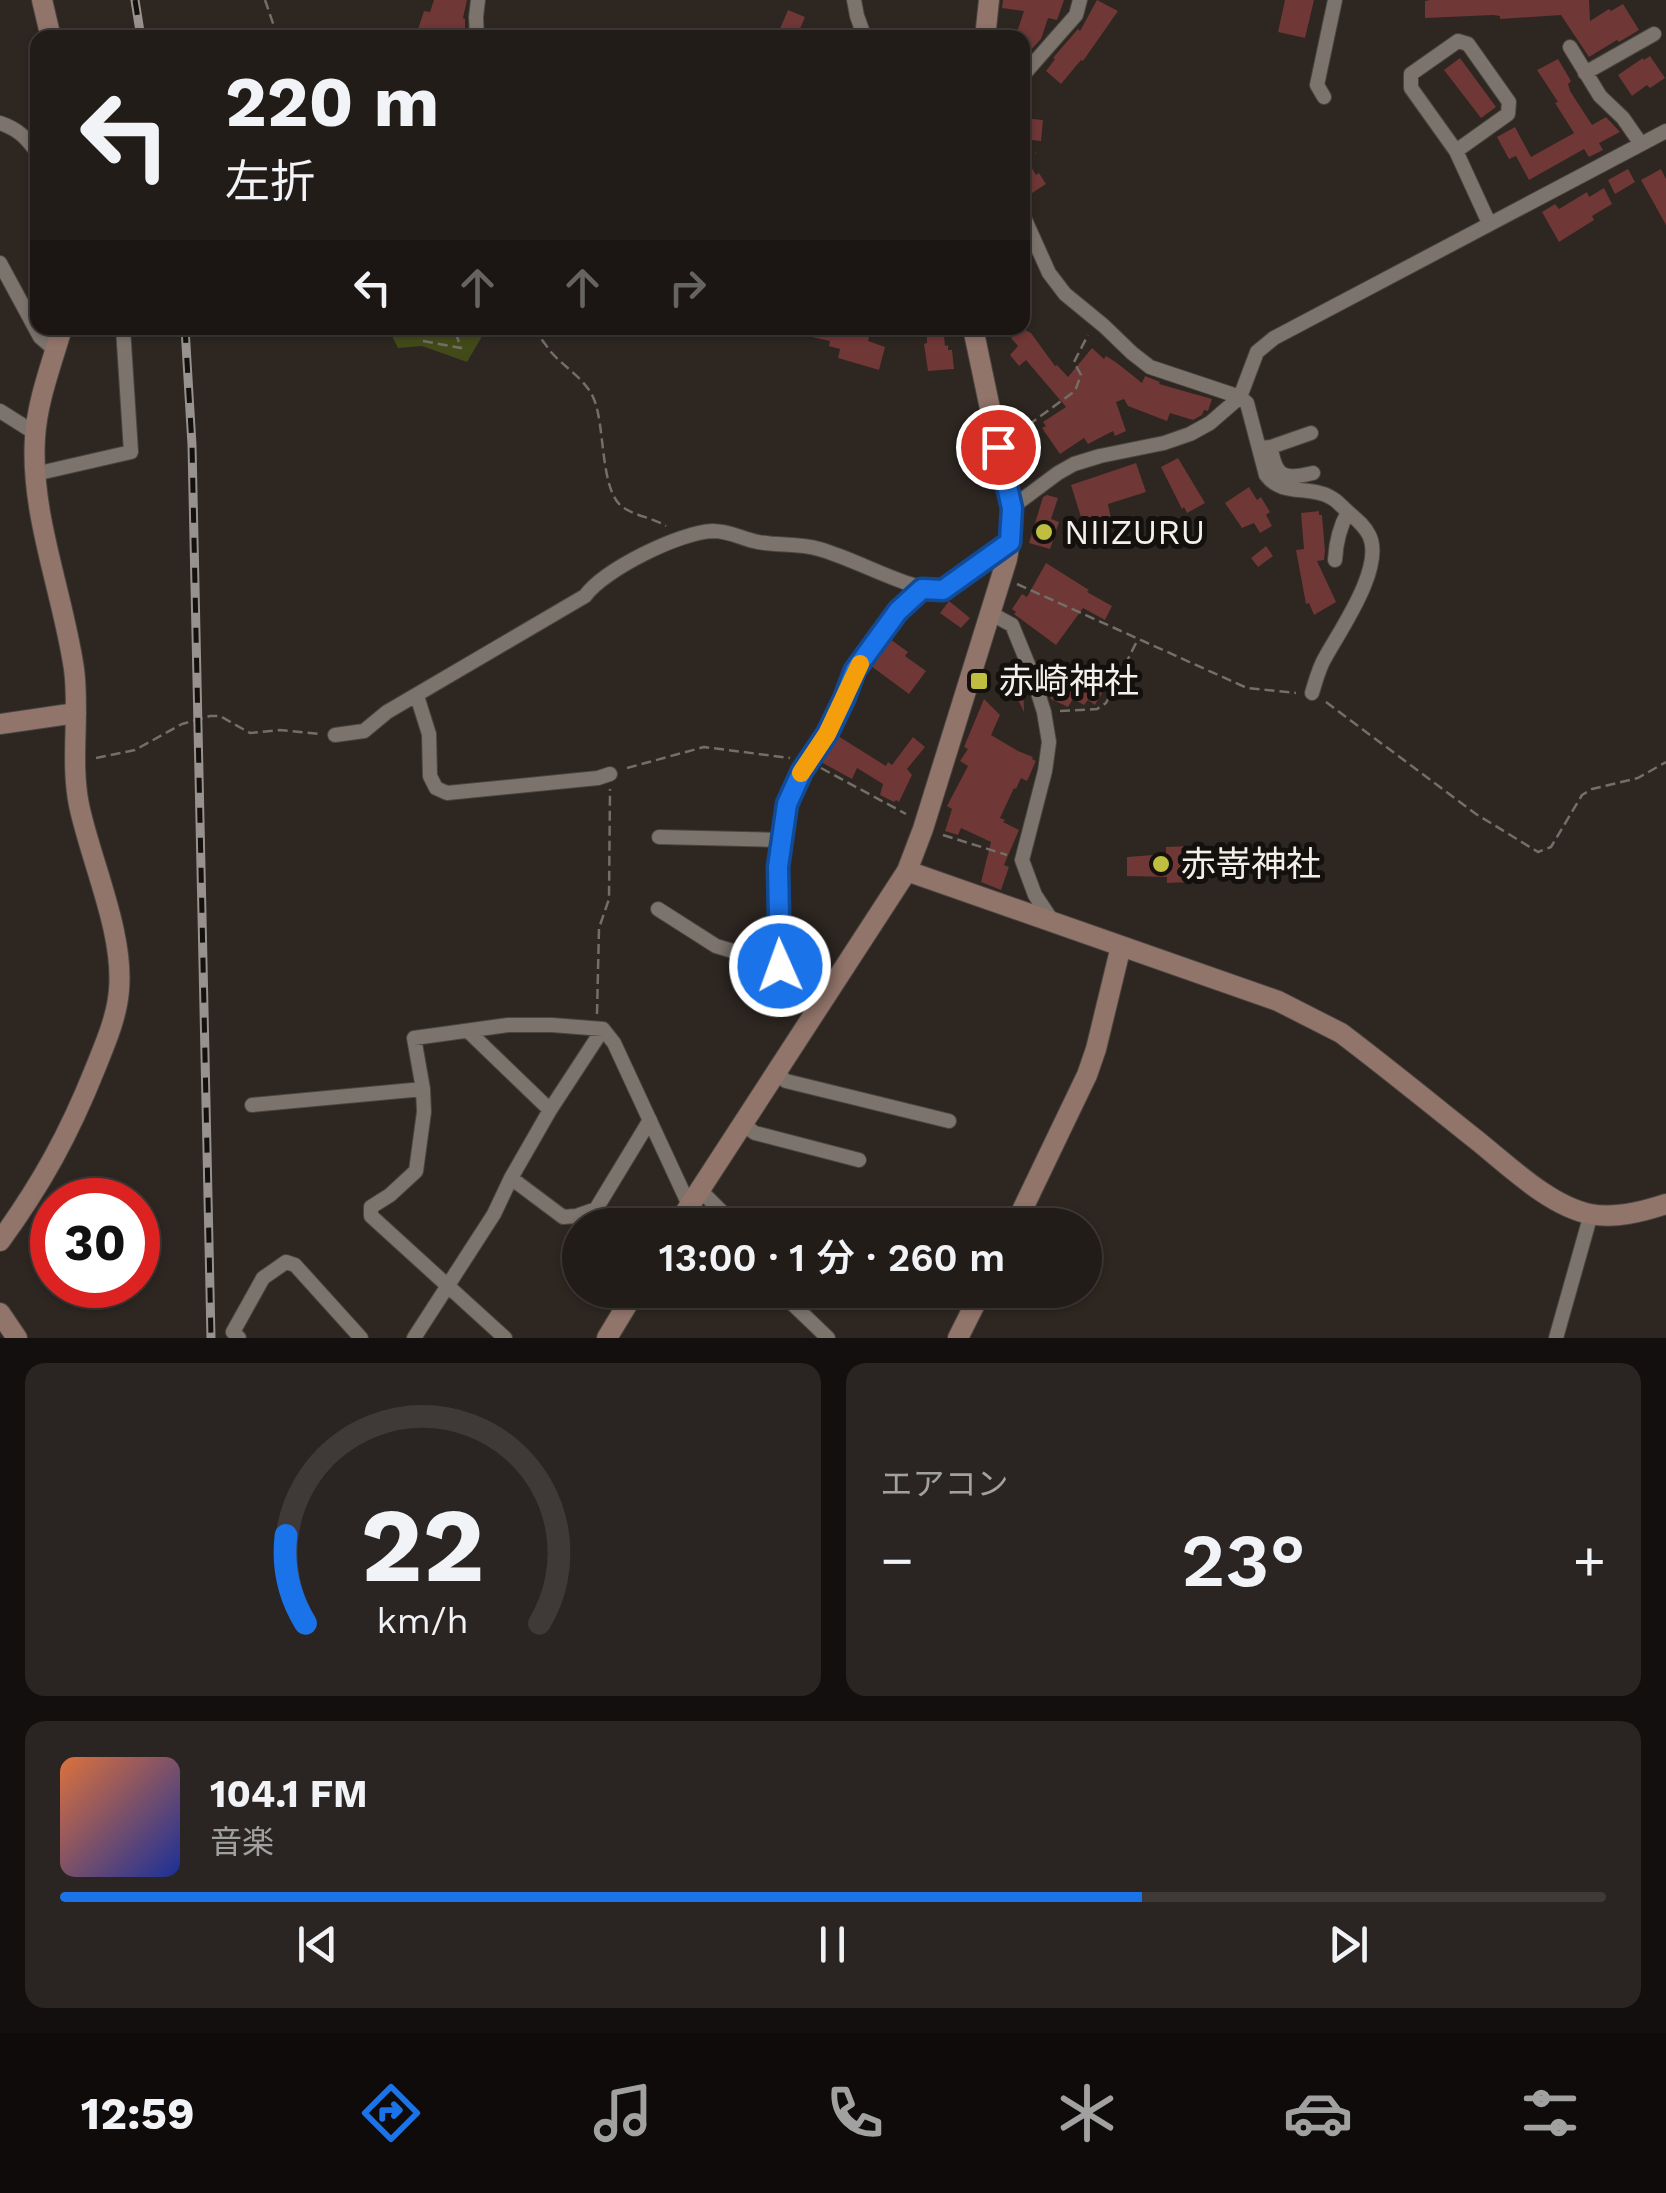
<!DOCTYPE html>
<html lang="ja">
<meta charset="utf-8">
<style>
body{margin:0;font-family:"Work Sans","Noto Sans JP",sans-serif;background:#2a2522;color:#f1f3f6;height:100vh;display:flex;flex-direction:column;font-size:38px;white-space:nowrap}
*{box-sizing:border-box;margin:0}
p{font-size:32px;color:#a2a1a2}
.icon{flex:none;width:55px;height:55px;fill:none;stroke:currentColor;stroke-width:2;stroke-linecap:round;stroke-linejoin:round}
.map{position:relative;height:1338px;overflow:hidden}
.side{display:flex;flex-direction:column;gap:25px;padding:25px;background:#130f0e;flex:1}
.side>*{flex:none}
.hud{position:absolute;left:30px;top:30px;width:1000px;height:305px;border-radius:20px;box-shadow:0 2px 8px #0004,0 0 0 2px #3f3a38;background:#221c19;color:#f1f3f6;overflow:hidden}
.speed{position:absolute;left:30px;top:1178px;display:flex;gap:20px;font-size:50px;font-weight:700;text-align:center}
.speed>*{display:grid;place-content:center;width:130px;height:130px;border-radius:50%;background:#221c19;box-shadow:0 2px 8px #0004,0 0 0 2px #3f3a38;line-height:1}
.speed .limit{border:15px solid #d22;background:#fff;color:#111}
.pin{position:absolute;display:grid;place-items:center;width:85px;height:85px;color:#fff;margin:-42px;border:5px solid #fff;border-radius:50%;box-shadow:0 2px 10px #0007}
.me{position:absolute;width:110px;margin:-55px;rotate:358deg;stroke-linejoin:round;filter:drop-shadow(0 0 8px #0008)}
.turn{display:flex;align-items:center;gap:35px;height:210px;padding:0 30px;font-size:45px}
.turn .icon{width:130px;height:130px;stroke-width:2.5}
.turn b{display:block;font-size:70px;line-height:85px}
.lanes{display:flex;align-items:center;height:95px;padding:0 30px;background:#0003;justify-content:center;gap:50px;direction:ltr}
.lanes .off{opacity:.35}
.big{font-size:75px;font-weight:600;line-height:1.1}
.side .tile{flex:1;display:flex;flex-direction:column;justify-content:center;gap:15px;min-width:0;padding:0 35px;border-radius:20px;background:#2a2522}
.side .dial{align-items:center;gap:0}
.dial svg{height:260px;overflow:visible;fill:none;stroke:#3f3a38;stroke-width:7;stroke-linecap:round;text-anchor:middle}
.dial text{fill:#f1f3f6;stroke:none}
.song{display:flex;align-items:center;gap:30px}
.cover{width:120px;height:120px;border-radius:15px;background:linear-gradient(135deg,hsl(20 70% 55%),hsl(230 70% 35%))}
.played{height:10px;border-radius:5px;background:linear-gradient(90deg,#1a73e8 70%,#3f3a38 70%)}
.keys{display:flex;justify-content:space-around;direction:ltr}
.heat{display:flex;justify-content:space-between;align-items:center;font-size:55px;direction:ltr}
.side .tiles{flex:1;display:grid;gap:25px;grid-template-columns:1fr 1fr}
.tile:last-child{grid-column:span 2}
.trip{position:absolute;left:562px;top:1208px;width:540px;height:100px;border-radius:50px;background:#221c19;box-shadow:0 2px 8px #0004,0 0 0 2px #3f3a38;font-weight:600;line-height:100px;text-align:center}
.menu{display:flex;height:160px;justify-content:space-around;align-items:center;background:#0e0b0a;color:#a2a1a2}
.menu .icon{width:70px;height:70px}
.menu .on{color:#1a73e8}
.menu b{font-size:45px;color:#f1f3f6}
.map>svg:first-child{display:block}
</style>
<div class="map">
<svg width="1666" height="1338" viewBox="0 0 1666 1338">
<rect width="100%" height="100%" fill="#2d2621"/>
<path fill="#424a19" d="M388 328H487L467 362 422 346 398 348Z"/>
<path fill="#6f3735" d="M434 0H467L463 18 465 19V38H443L418 29 424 11 430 12Z
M1003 0H1064L1057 20 1048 18 1041 39 1030 51 1022 49V38H1015L1024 11 1002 8Z
M1097 0 1118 11 1083 61 1081 60 1061 84 1046 71 1055 59 1053 58 1058 52 1078 29 1080 31Z
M1285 0H1314L1305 38 1278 32Z
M1589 0 1590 21 1609 9 1611 11 1623 4 1639 30 1619 42 1617 40 1589 57 1561 15 1500 19V16L1493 15 1425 18V1L1430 0Z
M788 10 805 17 796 38H776Z
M1650 56 1665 78 1650 88 1647 85 1632 96 1618 75 1643 58 1644 60Z
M1460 58 1496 107 1481 118 1444 70Z
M1558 59 1571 81 1568 84 1570 91 1592 125 1606 117 1620 132 1599 143 1603 150 1589 157 1584 149 1529 180 1516 156 1509 159 1497 137 1515 127 1531 157 1574 133 1555 103 1558 102 1537 70Z
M1022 118 1043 120 1041 141 1022 139Z
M1022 152 1036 175 1039 173 1046 184 1032 193 1030 190 1022 194Z
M1628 169 1635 182 1615 194 1608 180Z
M1661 169 1666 179V225L1641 180Z
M1604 188 1612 204 1592 216 1594 220 1559 242 1542 212 1555 204 1559 209 1587 192 1589 197Z
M794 328H871L868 341 885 347 879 370 838 358 840 349 829 346 830 341 794 333Z
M1021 328 1031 333 1055 366 1057 365 1068 377 1092 348 1104 359 1106 356 1117 363 1142 383 1145 376 1160 382 1159 384 1212 399 1208 411 1204 410 1202 415 1193 420 1170 413 1167 421 1128 406 1124 399 1116 402 1126 431 1115 436 1113 431 1088 444 1084 438 1060 454 1042 428 1046 426 1043 422 1066 407 1026 360 1019 366 1010 355 1018 346 1011 338Z
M944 336 945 346 948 345V350H952L954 369 928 371 924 344 927 343V337Z
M1178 458 1205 503 1187 513 1184 507 1182 509 1161 467Z
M1136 463 1146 492 1108 504 1113 529 1090 536 1087 526 1084 527 1071 485Z
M1249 487 1257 500 1261 497 1270 512 1266 515 1272 526 1260 533 1254 523 1242 528 1225 503Z
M1047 495 1058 498 1051 519 1059 522 1050 549 1029 543 1043 497Z
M1319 511V515H1322L1325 551 1324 560 1317 561 1336 602 1314 615 1309 603 1306 604 1296 550 1304 549 1301 513Z
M1266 546 1273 556 1258 567 1251 558Z
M1046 563 1089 590 1087 592 1112 606 1105 620 1083 608 1056 645 1014 614 1016 612 1012 609 1022 594 1027 597Z
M949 601 970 618 961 628 940 613Z
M890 639 908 652 905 656 926 671 909 694 871 666Z
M1005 667 1019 671 1023 679 1024 712 1011 685 996 680 1004 673Z
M1059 674 1083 688 1087 681 1101 689 1100 691 1102 693 1095 705 1088 700 1084 705 1073 699 1068 707 1051 699 1049 692Z
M984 699 1000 715 991 735 1018 751 1033 757 1032 759 1036 761 1027 781 1021 778 1016 789 1014 788 1000 818 1005 820 1003 822 1019 830 1004 865 1009 867 1001 890 981 882 991 842 961 828 958 835 945 831 952 809 947 806 968 766 960 761 968 749 964 747Z
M838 736 886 766 888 762 892 765 913 737 925 747 907 769 912 775 899 802 896 800 894 802 880 795 883 784 857 768 852 779 821 762Z
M1190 846 1191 856H1195L1196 871H1191L1192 882 1167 883V877L1127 876V857L1166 854V847Z"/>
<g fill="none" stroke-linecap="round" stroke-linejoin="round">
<defs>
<path id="street" d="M854 0 857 16 865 38
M477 38 476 17 478 0
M1570 47 1600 96 1623 118 1641 144
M1022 72 1025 73 1076 15 1080 0
M1585 73 1654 34
M1324 97 1317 85 1335 0
M0 123C18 129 27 138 38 154
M1456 151 1508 114 1509 102 1468 44 1458 41 1411 74V88L1456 151 1489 223
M1022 213 1049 273 1065 294 1104 326 1132 353 1150 367 1240 397 1247 403 1266 475C1282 497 1309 485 1330 497 1337 500 1342 507 1348 512 1356 519 1364 525 1369 535 1385 566 1341 629 1326 656 1319 667 1316 680 1312 693
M0 263 40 337 56 351
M0 411 35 433
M1271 447 1311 433
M1260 448 1271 447C1275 478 1285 480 1313 473
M35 474 131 452 123 328
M1011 508 1058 473 1074 464 1100 456 1164 443 1190 434 1210 423 1240 397 1257 352 1274 338 1666 131
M1335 560C1336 542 1339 528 1348 512
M990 613 1012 625 1032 674 1044 712 1049 742 1045 771 1022 860 1035 895 1053 922
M417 696 429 734 430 776 436 788 447 793 598 778 610 774
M335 735 364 731 387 712 585 596C605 569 680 532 713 531 730 531 742 539 758 542 778 546 799 543 819 549 861 561 900 587 943 591L1010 542
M659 837 780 840
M658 909 716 946 836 982
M781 967 777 867 787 804 802 771 827 735 845 699 855 670 897 611 921 589
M468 1031 550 1110
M776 1073 786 1081 949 1121
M252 1105 423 1089
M742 1124 755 1133 859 1160
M511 1178 563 1217 576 1216 596 1209 650 1120
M699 1189 735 1225
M778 1290 828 1338
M239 1338 233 1332 263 1278 286 1262 295 1265 361 1338
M414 1338 494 1214 511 1178 550 1110 603 1029
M505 1338 371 1216V1207L390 1195 416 1171 424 1112 423 1089 414 1038 508 1025H552L603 1029 614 1043 689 1205 710 1225
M1556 1338 1591 1214"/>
<path id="secondary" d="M42 0 51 38
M985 38 989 0
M0 724 76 713
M907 871 1278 1001 1341 1033C1386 1067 1430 1103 1474 1138 1507 1164 1549 1206 1590 1214 1615 1219 1642 1212 1666 1204
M677 1225 907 871 923 829 1007 559 1012 527 1011 508 973 328
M1015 1225 1087 1075 1096 1049 1121 946
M0 1241C41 1185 69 1134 95 1069 105 1044 117 1017 119 990 124 932 91 862 79 805 70 760 80 714 74 669 63 593 30 514 35 438 37 401 52 363 62 328
M0 1313 17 1338
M607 1338 636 1290
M958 1338 982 1290"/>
</defs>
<use href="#street" stroke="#4a4540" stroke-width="16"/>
<use href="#secondary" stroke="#4a4540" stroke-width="22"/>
<path stroke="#746e69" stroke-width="2.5" stroke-dasharray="10 5" stroke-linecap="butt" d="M265 0 278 38
M1022 147 1036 153
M532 328C539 335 545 344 551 352 565 368 584 378 593 397 606 424 599 493 624 508 636 516 653 518 666 526
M423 341 461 348 454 328
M1016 434 1075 391 1081 375 1074 362 1088 335
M1017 584 1247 688 1296 693
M1326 702 1476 814 1538 852 1551 847 1582 795 1592 789 1638 778 1666 762
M1060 711 1097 709 1106 703 1137 641
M96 758 135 750 182 724 210 716H220L250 733 280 730 319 734
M627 768 704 747 790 758
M821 768 906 814
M943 835 1007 855
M597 1014 599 928 609 899 610 789"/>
<use href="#street" stroke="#7b736c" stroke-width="14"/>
<use href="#secondary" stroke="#91746a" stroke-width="20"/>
<defs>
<path id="rail" d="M135 0 141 38
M185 328 192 445 211 1338"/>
</defs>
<use href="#rail" stroke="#98928e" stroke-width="9"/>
<use href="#rail" stroke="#13100d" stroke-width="5" stroke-dasharray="15" stroke-linecap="butt"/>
</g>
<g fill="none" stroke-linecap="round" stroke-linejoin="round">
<defs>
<path id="route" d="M780 966 778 867 787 804 802 771 827 734 844 699 855 670 898 611 922 589 943 590 1010 542 1012 508 998 447"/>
</defs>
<use href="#route" stroke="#114b97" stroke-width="25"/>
<use href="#route" stroke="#1a73e8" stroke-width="18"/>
<path stroke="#f59e0b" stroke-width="18" d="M801 773 827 734 860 664"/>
</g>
<g fill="#c0be41" stroke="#13100d" stroke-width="4">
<circle cx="1044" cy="532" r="10"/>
<rect x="969" y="671" width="20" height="20" rx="5"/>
<circle cx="1161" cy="864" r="10"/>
</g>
<g text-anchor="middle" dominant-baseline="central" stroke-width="10" stroke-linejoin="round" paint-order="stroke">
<g font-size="35" fill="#f3efeb" stroke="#13100d" text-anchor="start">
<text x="1064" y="532">NIIZURU</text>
<text x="999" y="681">赤崎神社</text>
<text x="1181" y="864">赤嵜神社</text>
</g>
</g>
</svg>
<div class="speed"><div class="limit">30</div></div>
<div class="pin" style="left:998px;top:447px;background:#d93025"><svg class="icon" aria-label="arrive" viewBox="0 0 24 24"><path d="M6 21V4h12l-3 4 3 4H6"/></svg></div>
<svg class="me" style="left:780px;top:966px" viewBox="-20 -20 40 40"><circle r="17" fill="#1a73e8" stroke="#fff" stroke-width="3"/><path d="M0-11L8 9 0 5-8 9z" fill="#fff"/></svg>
<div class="trip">13:00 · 1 分 · 260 m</div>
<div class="hud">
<div class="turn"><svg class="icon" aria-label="left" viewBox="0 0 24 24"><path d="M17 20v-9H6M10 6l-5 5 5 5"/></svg><div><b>220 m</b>左折</div></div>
<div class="lanes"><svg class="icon" aria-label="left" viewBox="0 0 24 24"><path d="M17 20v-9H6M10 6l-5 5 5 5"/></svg><svg class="icon off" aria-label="ahead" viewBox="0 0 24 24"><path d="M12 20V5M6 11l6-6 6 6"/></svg><svg class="icon off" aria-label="ahead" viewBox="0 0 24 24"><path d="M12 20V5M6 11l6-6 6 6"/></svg><svg class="icon off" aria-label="right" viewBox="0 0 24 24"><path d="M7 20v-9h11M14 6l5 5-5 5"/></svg></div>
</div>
</div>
<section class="side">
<div class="tiles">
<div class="tile dial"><svg viewBox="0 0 100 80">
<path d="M14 69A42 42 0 1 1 86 69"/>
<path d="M14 69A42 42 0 0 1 8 42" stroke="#1a73e8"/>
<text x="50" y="56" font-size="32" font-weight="700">22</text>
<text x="50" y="72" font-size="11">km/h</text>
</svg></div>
<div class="tile"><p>エアコン</p>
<div class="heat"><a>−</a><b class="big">23°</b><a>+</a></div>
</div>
<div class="tile">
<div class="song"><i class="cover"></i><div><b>104.1 FM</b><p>音楽</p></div></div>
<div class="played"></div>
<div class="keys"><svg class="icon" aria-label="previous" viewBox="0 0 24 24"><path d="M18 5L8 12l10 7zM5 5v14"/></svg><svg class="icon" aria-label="pause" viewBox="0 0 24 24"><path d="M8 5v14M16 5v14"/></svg><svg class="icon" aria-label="next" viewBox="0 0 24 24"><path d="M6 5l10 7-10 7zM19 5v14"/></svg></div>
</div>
</div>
</section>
<nav class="menu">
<b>12:59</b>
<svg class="icon on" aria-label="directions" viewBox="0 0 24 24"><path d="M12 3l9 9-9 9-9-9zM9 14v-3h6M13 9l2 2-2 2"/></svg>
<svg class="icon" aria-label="music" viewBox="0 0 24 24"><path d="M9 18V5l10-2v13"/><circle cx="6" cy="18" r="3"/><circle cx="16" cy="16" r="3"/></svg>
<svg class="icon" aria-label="phone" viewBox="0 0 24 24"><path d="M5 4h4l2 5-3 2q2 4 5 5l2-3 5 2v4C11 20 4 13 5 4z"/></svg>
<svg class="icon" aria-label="climate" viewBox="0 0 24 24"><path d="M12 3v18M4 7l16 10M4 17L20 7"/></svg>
<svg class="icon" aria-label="car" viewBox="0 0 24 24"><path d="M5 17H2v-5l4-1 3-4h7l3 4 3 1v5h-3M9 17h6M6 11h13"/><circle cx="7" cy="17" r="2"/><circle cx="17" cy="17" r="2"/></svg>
<svg class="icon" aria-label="filters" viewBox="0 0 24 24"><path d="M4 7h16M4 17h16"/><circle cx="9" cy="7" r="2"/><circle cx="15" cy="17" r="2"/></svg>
</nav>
